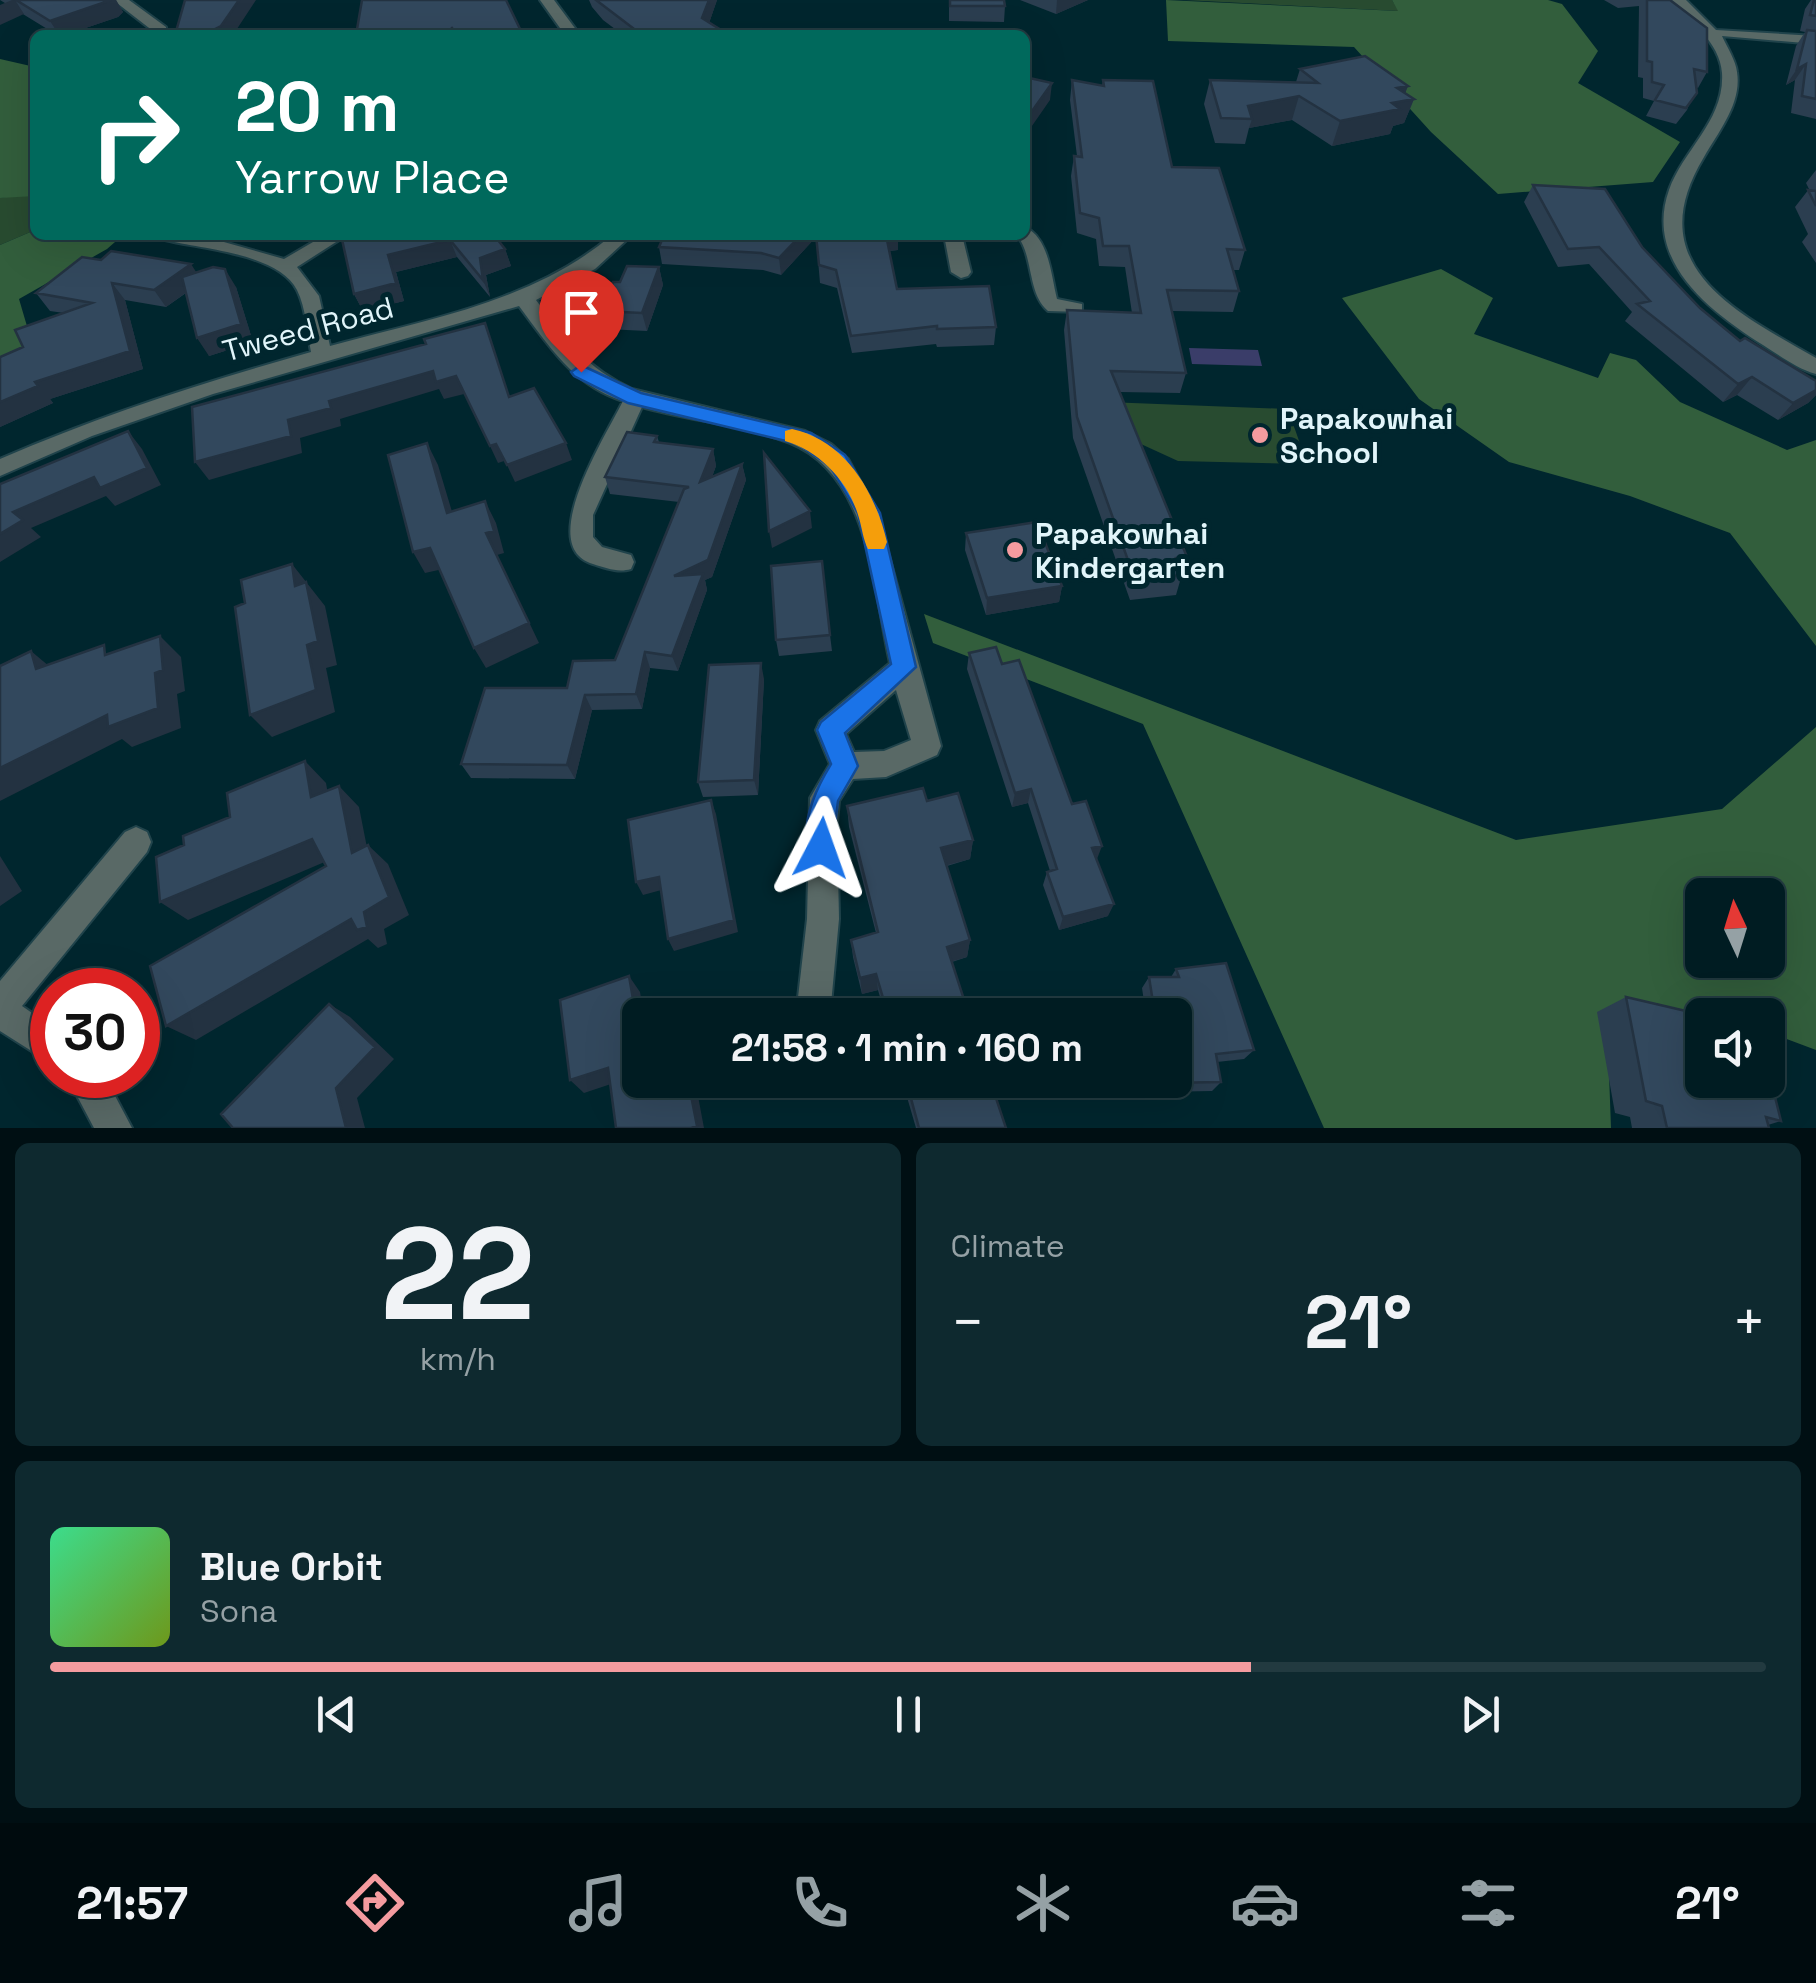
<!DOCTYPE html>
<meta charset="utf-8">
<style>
body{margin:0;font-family:"Space Grotesk",sans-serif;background:#0e292f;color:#f1f3f6;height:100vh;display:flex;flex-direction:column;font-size:38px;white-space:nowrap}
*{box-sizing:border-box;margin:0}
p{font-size:32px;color:#95a1a5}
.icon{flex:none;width:55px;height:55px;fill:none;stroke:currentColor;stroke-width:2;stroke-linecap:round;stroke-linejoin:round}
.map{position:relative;height:1128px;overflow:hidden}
.side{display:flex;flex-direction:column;gap:15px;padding:15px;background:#000f13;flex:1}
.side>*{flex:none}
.hud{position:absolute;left:30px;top:30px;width:1000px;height:210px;border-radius:15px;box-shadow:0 10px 40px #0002,0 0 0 2px #223a40;background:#00695c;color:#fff;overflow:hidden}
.needle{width:65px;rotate:356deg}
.controls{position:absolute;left:1685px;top:878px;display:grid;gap:20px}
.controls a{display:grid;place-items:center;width:100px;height:100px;border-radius:15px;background:#001c22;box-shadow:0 10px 40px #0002,0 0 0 2px #223a40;font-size:50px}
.speed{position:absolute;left:30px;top:968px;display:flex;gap:20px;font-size:50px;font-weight:700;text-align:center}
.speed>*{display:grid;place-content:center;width:130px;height:130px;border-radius:50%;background:#001c22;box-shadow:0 10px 40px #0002,0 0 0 2px #223a40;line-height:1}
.speed .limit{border:15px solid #d22;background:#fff;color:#111}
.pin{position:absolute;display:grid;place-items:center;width:85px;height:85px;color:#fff;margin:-102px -42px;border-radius:50% 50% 50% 0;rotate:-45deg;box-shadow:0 0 10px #0007}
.pin .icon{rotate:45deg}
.me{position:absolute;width:110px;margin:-55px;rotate:4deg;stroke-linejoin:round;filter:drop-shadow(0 0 8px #0008)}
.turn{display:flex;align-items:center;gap:35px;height:210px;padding:0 40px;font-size:45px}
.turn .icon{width:130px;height:130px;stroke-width:2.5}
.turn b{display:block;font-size:70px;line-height:85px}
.big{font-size:75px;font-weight:800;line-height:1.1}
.side .tile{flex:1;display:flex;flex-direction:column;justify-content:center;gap:15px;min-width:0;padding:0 35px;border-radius:15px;background:#0e292f}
.side .dial{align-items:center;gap:0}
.dial b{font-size:130px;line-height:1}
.song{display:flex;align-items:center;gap:30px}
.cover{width:120px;height:120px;border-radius:15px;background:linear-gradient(135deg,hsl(150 70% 55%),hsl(80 70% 35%))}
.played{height:10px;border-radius:5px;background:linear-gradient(90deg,#f49b9f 70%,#223a40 70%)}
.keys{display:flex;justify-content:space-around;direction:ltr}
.heat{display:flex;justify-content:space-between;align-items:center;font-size:55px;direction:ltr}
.side .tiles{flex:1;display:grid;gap:15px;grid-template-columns:1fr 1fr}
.tile:last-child{grid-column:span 2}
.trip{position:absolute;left:622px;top:998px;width:570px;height:100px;border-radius:15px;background:#001c22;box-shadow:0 10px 40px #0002,0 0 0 2px #223a40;font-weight:800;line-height:100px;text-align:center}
.menu{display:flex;height:160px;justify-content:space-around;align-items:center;background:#000b0e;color:#95a1a5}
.menu .icon{width:70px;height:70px}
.menu .active{color:#f49b9f}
.menu b{font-size:45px;color:#f1f3f6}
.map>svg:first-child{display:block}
</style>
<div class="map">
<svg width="1816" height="1128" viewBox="0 0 1816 1128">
<rect width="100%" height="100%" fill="#00262e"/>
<path fill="#284b30" d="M1183 0H1392L1399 11Z
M23 194 35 196V230L0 245V198Z
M1107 402 1288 409 1307 464 1178 461 1106 428Z"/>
<path fill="#325e3c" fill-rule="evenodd" d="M1166 0 1398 11 1392 0H1548L1562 4 1598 51 1578 83 1680 142 1653 182 1498 194 1431 132 1354 47 1168 41Z
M0 59 35 67V196L0 198Z
M35 230V235H123L107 249 19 299 34 350 0 364V245Z
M1441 269 1493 298 1474 334 1598 378 1610 353 1636 360 1680 402 1787 450 1816 440V646L1730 533 1630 496 1509 462 1419 399 1342 298Z
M924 614 1516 840 1722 809 1816 727V1050L1768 1032V1015L1607 1018 1611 1128H1324L1143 724 933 643ZM1702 895H1768V960H1702Z"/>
<path fill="#3a3d69" d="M1189 348 1258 350 1262 366 1192 364Z"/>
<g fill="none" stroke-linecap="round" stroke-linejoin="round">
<defs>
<path id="minor" d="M113 0H129L166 27V35H152L153 31Z
M540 0H554L580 35H565Z
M1671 0H1686L1716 30 1816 36V44L1722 36C1727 47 1736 61 1737 72 1742 103 1719 131 1704 157 1639 264 1733 311 1816 358V374C1797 369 1779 355 1763 345 1709 311 1644 261 1669 190 1683 150 1725 120 1722 73 1720 42 1690 22 1671 0Z
M1025 227C1049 238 1051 275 1057 299L1082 304V312L1048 311C1027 293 1034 257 1017 235H1025Z
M163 235 206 237 284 259 325 235H347L297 267 319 296 330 346C428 319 533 302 612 235H632L595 269 536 300C564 338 587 369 632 389L805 431 831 444 848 459 877 512 941 746 937 755 886 777 853 779 839 801 837 822 839 919 830 1015H796L807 919 810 798 830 764 816 730 820 721 890 663C873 589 871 476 790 443 743 424 690 421 642 407L593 515V537L602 547 631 555 634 562 631 569C618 573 606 568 593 564 534 547 607 434 623 401 573 385 549 346 519 306L213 394 92 436 0 476V459C101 415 205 382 311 352 307 332 306 308 297 290 278 253 201 249 165 240ZM896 690 911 740 884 751 854 752 846 734Z
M944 235H962L971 272 968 276 961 278 951 272Z
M136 827 147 832 151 842 147 852 22 1006 52 1027V1064L0 1031V981L125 832Z
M66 1075H104L132 1128H94Z"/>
</defs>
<use href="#minor" stroke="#20434b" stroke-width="4"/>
<use href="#minor" fill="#596966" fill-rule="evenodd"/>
</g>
<path fill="#2b3e50" d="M0 0H116L123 12 118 17 65 35H57Z
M589 0H717L709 23 729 35H623L603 20 592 7Z
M949 0 1005 6 1004 22 949 21Z
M1020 0H1088L1056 14Z
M1604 0H1671L1707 72 1698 88 1696 87 1687 110 1676 124 1646 116 1654 101 1643 98V78L1638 77 1639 6 1618 8Z
M1811 0H1816V119L1791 113 1795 80 1786 85 1796 46 1805 32 1800 31 1805 9Z
M1300 69 1408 86 1405 93 1414 99 1404 123 1393 126 1390 134 1332 146 1292 120 1249 128 1245 144 1215 143 1204 104 1210 80 1296 82Z
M1072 80 1102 86 1103 80 1172 167 1245 250 1239 270H1233L1239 291 1233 312 1172 311 1186 373 1180 393 1120 392 1187 557 1176 595 1130 600 1073 438 1064 330 1067 310 1132 313 1125 267 1099 266 1096 239 1077 233 1071 176 1074 156H1077L1070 100Z
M1816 170V263L1802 242 1808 234 1795 207 1809 189 1806 183Z
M1533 185 1642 247 1700 308 1740 341 1816 381V395L1808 403 1778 420 1737 395 1723 402 1625 321 1632 312 1589 264 1558 267 1524 202Z
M341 235H494L505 249 511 266 486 275 490 297 457 257 396 272 404 301 363 311 354 294Z
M664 235H898V250L890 251 897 289 996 327 994 345 937 347 936 344 852 353 837 288 820 283 816 237 781 275 763 270 662 264 659 247Z
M659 267 663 285 647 331 606 329 601 311 620 282Z
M196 273 236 287 253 342 209 356 186 293 166 307 125 300 143 369 50 399 53 403 0 427V357L23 347 64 313 50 311 36 293Z
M657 436 659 442 713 449 716 466 712 477 742 464 746 480 712 577 705 580 707 590 678 671 650 668 642 709 592 710 575 779 471 778 461 764 567 688 615 660 679 502 610 494 605 477Z
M966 533 1062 586 1059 602 986 615 965 550Z
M830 635 832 651 779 656 776 640Z
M969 653 1002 664 1072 804 1096 860 1108 916 1059 930 1043 885 1047 872 1050 871 1028 803 1012 807 967 669Z
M764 679 758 795 703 797 698 782Z
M927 801 973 840 970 859 947 866 970 940 967 957 952 962 969 1015H885L878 990 862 994 853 957 851 940 876 933 849 827 847 806Z
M1176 969 1254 1050 1244 1059 1217 1062 1221 1082 1212 1091 1158 1092 1156 1080H1175V1015H1146L1142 988 1149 977H1171Z
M1626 997 1781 1121 1768 1125 1769 1128H1632L1630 1117 1615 1113 1597 1012Z
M902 1080H990L1006 1128H916Z"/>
<path fill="#233241" d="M12 0H15L24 14 0 25V5Z
M109 0H116L123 12 118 17 65 35H59L50 21Z
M239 0H256L233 35H203Z
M709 0H717L705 35 702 18Z
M1057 0H1088L1056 14Z
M1806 64 1795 80 1786 85 1797 69Z
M1052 83 1050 100 1025 136V121Z
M1408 86 1402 101 1414 99 1404 123 1393 126 1390 134 1332 146 1340 121 1397 88Z
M1299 96 1292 120 1249 128 1252 119 1248 106Z
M801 235H816V237L781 275 779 258Z
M886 235H898V250L887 251Z
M450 240 457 257 396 272 404 301 363 311 354 294 388 255Z
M505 249 511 266 486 275 490 297 483 280 480 258Z
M191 264 202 281 166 307 154 290Z
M659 267 663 285 647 331 642 313Z
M225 269 236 287 253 342 209 356 197 338Z
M112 283 125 300 143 369 50 399 53 403 0 427V402Z
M433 371 456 376 464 394 444 399 439 389 340 419 341 426 300 438 302 453 209 480 195 462 329 401Z
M1752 377 1737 395 1723 402 1738 384Z
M1816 390V395L1808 403 1778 420 1793 403Z
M128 431 142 449 161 485 115 506 106 496 31 528 41 537 0 562V534L13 512Z
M427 443 438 465 459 535 447 513Z
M566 443 572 460 515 482 507 465Z
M496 444 504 461 498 463 490 446Z
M713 449 716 466 704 499 700 482Z
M742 464 746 480 712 577 705 580 707 590 678 671 672 656 674 576Z
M485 501 496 523 504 553 497 555 539 643 486 668 474 648 486 533Z
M810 511 812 528 772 548 769 531Z
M430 548 443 569 425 573 413 552Z
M292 564 325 606 337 665 326 668 335 712 272 737 250 715 295 586Z
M1062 586 1059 602 986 615 987 598Z
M160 636 181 657 185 691 177 694 181 728 132 747 122 739 0 801V768L155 673Z
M31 651 56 672 36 669Z
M645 652 650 668 642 709 636 694Z
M761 663 764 679 758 795 754 780Z
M585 695 592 710 575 779 567 765Z
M305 761 326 783 332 818 311 797Z
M339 786 359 807 372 873 352 853Z
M1031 789 1028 803 1012 807 1015 793Z
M711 800 716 814 738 932 674 951 668 939Z
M312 839 334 858 188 920 160 902Z
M973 840 970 859 940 867 941 848Z
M368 845 388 864 409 915 384 929 387 944 378 948 368 939 196 1040 166 1026 364 912Z
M1102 846 1097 859 1092 848Z
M0 856 22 891 0 906Z
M659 877 665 889 643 895 636 882Z
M1114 904 1108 916 1059 930 1063 917Z
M970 940 967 957 946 963 947 947Z
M876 974 878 990 862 994 860 978Z
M629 976 640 992 644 1015H640V1039Z
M329 1004 350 1017 394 1059 357 1098 365 1128H346L336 1088Z
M608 1068 620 1081 584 1093 570 1080Z
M688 1080H695L704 1128H691Z"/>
<path fill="#32485d" stroke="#233241" stroke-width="2.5" d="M16 0H111L50 21Z
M185 0H239L221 26 203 35H175Z
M362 0H506L522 33 533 31 537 35H458L452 28 444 35H356Z
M596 0H709L702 18 729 35H642Z
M950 0H1004L1005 6H950Z
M1647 0H1670L1707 28V72L1694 69 1697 93 1686 108 1655 100 1664 85 1652 82V62L1647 61Z
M1814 0H1816V16L1810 15Z
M761 29 772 35H743Z
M1807 30 1816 31V99L1802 96 1806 64 1797 69Z
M1365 56 1408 86 1397 88 1414 99 1392 103 1400 109 1340 121 1299 96 1248 106 1252 119 1221 118 1210 80 1318 83 1300 69Z
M1025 77 1052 83 1025 121Z
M1072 80 1104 86 1103 80 1153 81 1172 167 1219 168 1245 250 1227 249 1239 291 1167 290 1186 373 1111 371 1187 557 1176 558 1182 575 1135 580 1077 417 1067 310 1141 313 1129 246H1103L1099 218 1080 213 1074 156 1082 157Z
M1533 185 1605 189 1642 247 1700 308 1740 341 1745 338 1816 381V390L1793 403 1752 377 1738 384 1637 304 1650 301 1599 247 1568 249Z
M1808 190 1816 191V206Z
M341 235H494L505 249 480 258 483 280 450 240 388 255 396 283 354 294Z
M664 235H801L779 258 761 253 659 247Z
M816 235H886L897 289 989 286 996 327 937 329V326L851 336 836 270 819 265Z
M111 251 191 264 154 290 112 283 130 351 35 382 38 386 0 402V357L23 347 15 330 92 303 36 293 82 257 101 260Z
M627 266 659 267 642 313 601 311 613 282H620Z
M213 267 225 269 241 324 197 338 182 277Z
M485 323 509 397 534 388 566 443 507 465 496 444 490 446 456 376 436 382 433 371 329 401 331 408 288 420 291 436 195 462 192 407 426 344 424 339Z
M128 431 147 468 100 488 94 477 13 512 23 520 0 534V484Z
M627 432 657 436 654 442 713 449 700 482 742 464 708 560 674 576 703 574 672 656 645 652 636 694 585 695 567 765 461 764 485 688H567L573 661 615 660 684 489 689 487 605 477Z
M427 443 447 513 485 501 494 531 486 533 529 623 474 648 430 548 413 552 388 455Z
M764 453 810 511 769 531Z
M1037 522 1062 586 987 598 966 533Z
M822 561 830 635 776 640 771 566Z
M292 564 295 586 306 582 318 641 307 645 316 690 250 715 235 607 245 603 241 580Z
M160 636 163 670 155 673 158 708 108 727 107 715 0 768V666L31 651 36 669 104 645 105 655Z
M996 647 1002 664 1019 660 1072 804 1086 801 1102 846 1092 848 1114 904 1063 917 1047 872 1057 869 1031 789 1015 793 969 653Z
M761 663 754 780 698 782 709 665Z
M305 761 311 797 339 786 352 853 368 845 389 897 364 912 367 927 357 930 351 919 166 1026 150 966 326 866 312 839 160 902 156 857 184 845 183 836 230 817 227 793Z
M923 788 927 801 958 793 973 840 941 848 970 940 947 947 969 1015H888L876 974 860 978 851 940 878 932 847 806Z
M711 800 734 920 668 939 659 877 636 882 628 820Z
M1226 963 1254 1050 1216 1054 1221 1082 1165 1083V1080H1175V1015H1155L1149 977H1179L1176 969Z
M629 976 640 1039V1080H688L697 1126 691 1128H616L608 1068 570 1080 560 1000Z
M1626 997 1703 1015 1702 1080H1758L1759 1082 1772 1085 1781 1121 1766 1117 1769 1128H1667L1662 1106 1646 1101Z
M329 1004 375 1047 336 1088 346 1128H233L221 1114Z
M906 1080H990L1006 1128H919Z"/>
<path fill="#1a73e8" stroke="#114b97" stroke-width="2.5" d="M581 365 641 393 811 433 845 455 880 513 916 667 845 733 858 766 838 801 831 858 821 862 811 858C798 827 815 790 831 764L817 730 821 722 891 664 858 513 830 466 798 444 628 403 574 376 571 372Z"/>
<path fill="#f59e0b" d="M792 429C846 441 875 492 887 542L884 549H868C863 539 862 528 859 518 849 482 820 451 785 441V431Z"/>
<g fill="#f49b9f" stroke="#00262e" stroke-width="4">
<circle cx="1260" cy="435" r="10"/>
<circle cx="1015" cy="550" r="10"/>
</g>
<g text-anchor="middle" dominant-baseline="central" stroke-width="10" stroke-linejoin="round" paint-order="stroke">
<g font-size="30" fill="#e1f5fa" stroke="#00262e">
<text transform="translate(308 329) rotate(-15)">Tweed Road</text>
</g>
<g font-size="30" font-weight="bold" fill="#e1f5fa" stroke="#00262e" text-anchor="start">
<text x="1280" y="418">Papakowhai<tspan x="1280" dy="34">School</tspan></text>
<text x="1035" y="533">Papakowhai<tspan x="1035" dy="34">Kindergarten</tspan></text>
</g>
</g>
</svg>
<div class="controls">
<a><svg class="needle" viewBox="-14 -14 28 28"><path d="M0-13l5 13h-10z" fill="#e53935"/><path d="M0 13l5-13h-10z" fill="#95a1a5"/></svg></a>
<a><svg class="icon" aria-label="sound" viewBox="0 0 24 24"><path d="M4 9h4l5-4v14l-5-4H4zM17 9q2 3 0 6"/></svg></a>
</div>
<div class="speed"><div class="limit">30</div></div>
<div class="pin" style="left:581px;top:372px;background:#d93025"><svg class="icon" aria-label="arrive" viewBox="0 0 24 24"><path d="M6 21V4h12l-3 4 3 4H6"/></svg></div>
<svg class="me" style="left:821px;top:848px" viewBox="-20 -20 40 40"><path d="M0-17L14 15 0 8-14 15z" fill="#1a73e8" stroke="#fff" stroke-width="4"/></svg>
<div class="trip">21:58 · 1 min · 160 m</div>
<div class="hud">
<div class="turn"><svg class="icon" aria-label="right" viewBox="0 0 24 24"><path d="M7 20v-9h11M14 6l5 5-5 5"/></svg><div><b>20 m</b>Yarrow Place</div></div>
</div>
</div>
<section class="side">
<div class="tiles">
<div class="tile dial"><b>22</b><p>km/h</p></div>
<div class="tile"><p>Climate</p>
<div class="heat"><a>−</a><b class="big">21°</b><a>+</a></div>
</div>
<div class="tile">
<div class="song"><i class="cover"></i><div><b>Blue Orbit</b><p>Sona</p></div></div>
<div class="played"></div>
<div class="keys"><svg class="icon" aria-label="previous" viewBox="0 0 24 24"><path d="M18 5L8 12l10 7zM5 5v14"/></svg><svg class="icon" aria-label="pause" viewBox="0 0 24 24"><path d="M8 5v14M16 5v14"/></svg><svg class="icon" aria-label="next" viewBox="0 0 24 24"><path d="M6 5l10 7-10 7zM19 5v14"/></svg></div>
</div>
</div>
</section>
<nav class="menu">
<b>21:57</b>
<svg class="icon active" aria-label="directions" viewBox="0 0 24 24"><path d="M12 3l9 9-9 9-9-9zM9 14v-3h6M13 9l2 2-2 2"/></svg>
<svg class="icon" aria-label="music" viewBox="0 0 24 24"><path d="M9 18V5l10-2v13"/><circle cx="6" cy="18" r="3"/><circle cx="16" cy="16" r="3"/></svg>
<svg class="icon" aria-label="phone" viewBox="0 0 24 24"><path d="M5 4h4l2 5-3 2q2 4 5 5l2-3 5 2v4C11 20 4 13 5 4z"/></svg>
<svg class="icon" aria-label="climate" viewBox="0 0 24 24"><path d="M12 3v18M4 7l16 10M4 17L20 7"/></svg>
<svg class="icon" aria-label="car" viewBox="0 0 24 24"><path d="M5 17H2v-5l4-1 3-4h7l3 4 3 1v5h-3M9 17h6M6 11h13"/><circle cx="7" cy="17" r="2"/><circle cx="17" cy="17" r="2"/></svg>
<svg class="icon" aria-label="filters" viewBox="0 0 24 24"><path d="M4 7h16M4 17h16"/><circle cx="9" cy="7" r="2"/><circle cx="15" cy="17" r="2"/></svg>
<b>21°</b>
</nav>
